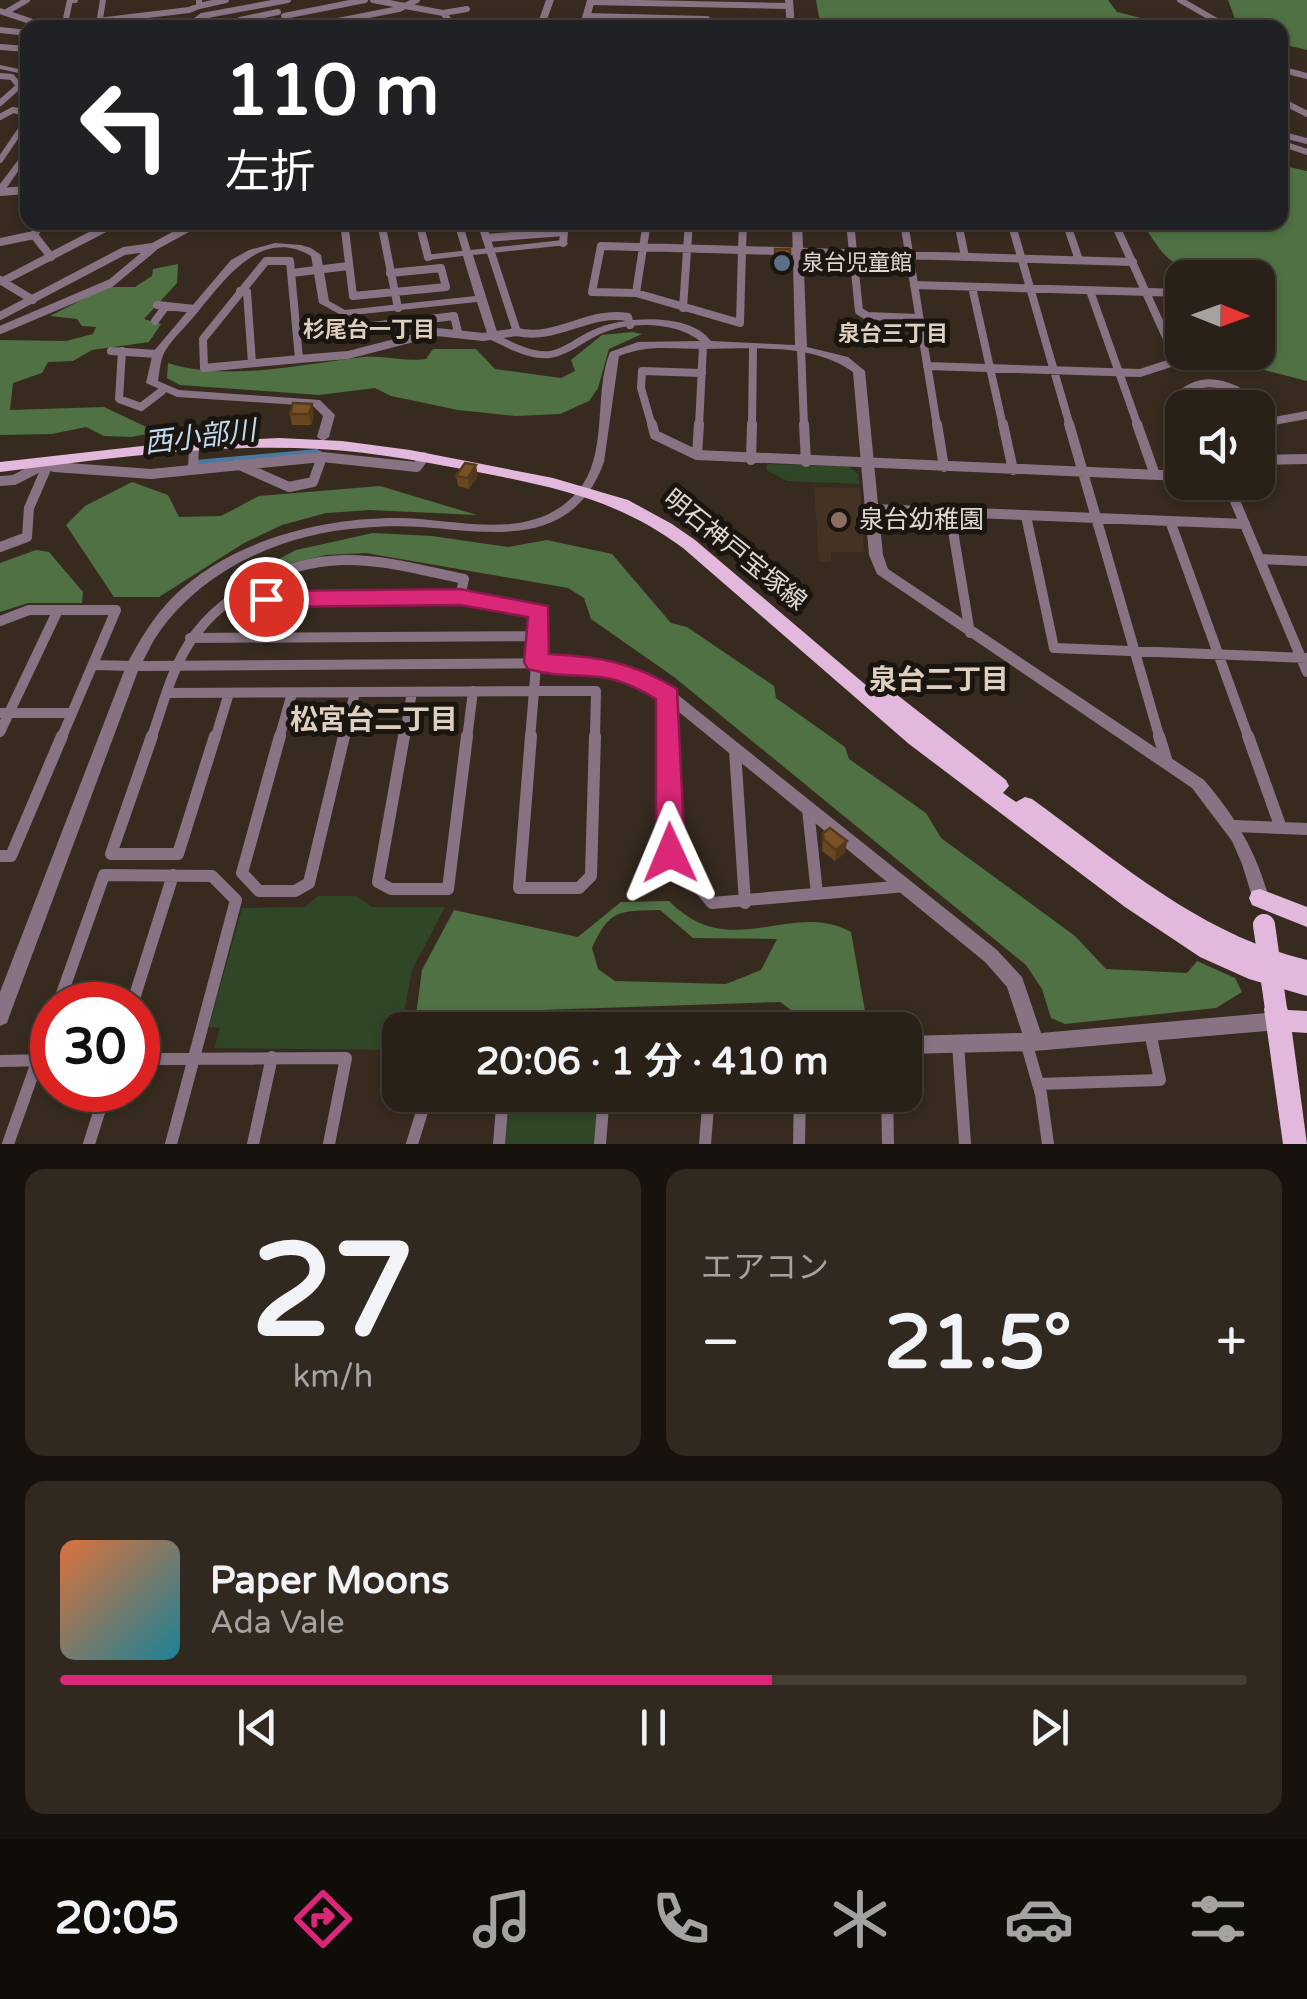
<!DOCTYPE html>
<html lang="ja">
<meta charset="utf-8">
<style>
body{margin:0;font-family:"Varela Round","Noto Sans JP",sans-serif;background:#312820;color:#f1f3f6;height:100vh;display:flex;flex-direction:column;font-size:38px;white-space:nowrap}
*{box-sizing:border-box;margin:0}
p{font-size:32px;color:#a5a3a1}
.icon{flex:none;width:55px;height:55px;fill:none;stroke:currentColor;stroke-width:2;stroke-linecap:round;stroke-linejoin:round}
.map{position:relative;height:1144px;overflow:hidden}
.sheet{display:flex;flex-direction:column;gap:25px;padding:25px;background:#17120d;flex:1}
.sheet>*{flex:none}
.banner{position:absolute;left:20px;top:20px;width:1268px;height:210px;border-radius:20px;box-shadow:0 2px 8px #0004,0 0 0 2px #453e36;background:#202124;color:#fff;overflow:hidden}
.needle{width:65px;rotate:91deg}
.buttons{position:absolute;left:1165px;top:260px;display:grid;gap:20px}
.buttons a{display:grid;place-items:center;width:110px;height:110px;border-radius:20px;background:#292017;box-shadow:0 2px 8px #0004,0 0 0 2px #453e36;font-size:50px}
.speed{position:absolute;left:30px;top:982px;display:flex;gap:20px;font-size:50px;font-weight:700;text-align:center}
.speed>*{display:grid;place-content:center;width:130px;height:130px;border-radius:50%;background:#292017;box-shadow:0 2px 8px #0004,0 0 0 2px #453e36;line-height:1}
.speed .limit{border:15px solid #d22;background:#fff;color:#111}
.pin{position:absolute;display:grid;place-items:center;width:85px;height:85px;color:#fff;margin:-42px;border:5px solid #fff;border-radius:50%;box-shadow:0 2px 10px #0007}
.me{position:absolute;width:110px;margin:-55px;rotate:359deg;stroke-linejoin:round;filter:drop-shadow(0 0 8px #0008)}
.turn{display:flex;align-items:center;gap:35px;height:210px;padding:0 40px;font-size:45px}
.turn .icon{width:130px;height:130px;stroke-width:2.5}
.turn b{display:block;font-size:70px;line-height:85px}
.big{font-size:75px;font-weight:700;line-height:1.1}
.sheet .card{flex:1;display:flex;flex-direction:column;justify-content:center;gap:15px;min-width:0;padding:0 35px;border-radius:20px;background:#312820}
.sheet .dial{align-items:center;gap:0}
.dial b{font-size:130px;line-height:1}
.song{display:flex;align-items:center;gap:30px}
.cover{width:120px;height:120px;border-radius:15px;background:linear-gradient(135deg,hsl(20 70% 55%),hsl(190 70% 35%))}
.played{height:10px;border-radius:5px;background:linear-gradient(90deg,#db2777 60%,#453e36 60%)}
.keys{display:flex;justify-content:space-around;direction:ltr}
.heat{display:flex;justify-content:space-between;align-items:center;font-size:55px;direction:ltr}
.sheet .tiles{flex:1;display:grid;gap:25px;grid-template-columns:1fr 1fr}
.card:last-child{grid-column:span 2}
.trip{position:absolute;left:382px;top:1012px;width:540px;height:100px;border-radius:20px;background:#292017;box-shadow:0 2px 8px #0004,0 0 0 2px #453e36;font-weight:700;line-height:100px;text-align:center}
.dock{display:flex;height:160px;justify-content:space-around;align-items:center;background:#100d09;color:#a5a3a1}
.dock .icon{width:70px;height:70px}
.dock .selected{color:#db2777}
.dock b{font-size:45px;color:#f1f3f6}
.map>svg:first-child{display:block}
</style>
<div class="map">
<svg width="1307" height="1144" viewBox="0 0 1307 1144">
<rect width="100%" height="100%" fill="#372b1f"/>
<path fill="#443324" d="M814 487 860 488 864 552H831V562H819Z"/>
<path fill="#2f4627" d="M767 464 848 466 858 474 859 484 787 481 766 470Z
M318 896H356L372 907H445L412 970 397 1050 214 1048 220 1028 209 1027 242 908 305 907Z
M772 1015 798 1030H546L548 1017Z
M507 1095H599L595 1144H505Z"/>
<path fill="#4f7144" fill-rule="evenodd" d="M816 0H1108L1117 12 1178 27H830L819 17Z
M1228 0H1307V50L1282 44 1280 28 1238 27Z
M1280 165 1307 171V381L1248 366 1249 353 1258 352V278C1228 278 1188 279 1165 255 1156 246 1150 233 1141 223L1280 222Z
M178 264 177 283 144 319 161 324 149 342 92 350 73 361 48 362 42 373 13 383 10 410 104 407 157 432 131 437 104 436 86 427 52 434 0 435V340L66 341 93 334 96 327 82 326 77 319 50 316 107 287H135L152 276 153 269Z
M632 332 642 334 609 349 598 388 589 401 560 414 516 416 458 410 391 396 375 388 319 395 180 385 167 378 168 363C229 382 301 364 364 357 385 355 406 362 426 359L433 349H476L495 369 561 378 575 371 571 360 602 335Z
M132 482 168 495 179 517 221 516 259 496 380 486 477 515 370 510 326 513 282 525 244 543 159 597H114L66 525 85 506Z
M373 533 432 536 508 547 547 540 612 554 671 623 687 627 774 686 776 698 845 747 849 759 926 813 941 838 1075 936 1106 969 1187 973 1197 961 1235 978 1242 992 1216 1008 1065 1024 1051 1018 1042 989 1026 965 674 677 591 619 584 598 568 588 366 553 326 555 256 571 296 550Z
M36 550 49 552 83 592 82 603H28L0 612V563Z
M669 901C731 964 791 899 851 932L868 1028 817 1029 780 1002 541 1010 538 1030H414L422 970 454 910 578 937 621 902ZM660 910 693 938 777 939 761 970 726 984 615 981 598 969 592 948C610 909 619 911 660 910Z"/>
<g fill="none" stroke-linecap="round" stroke-linejoin="round">
<path fill="#4a789e" fill-rule="evenodd" d="M317 449 326 454 323 458 196 470 187 465 196 460Z"/>
<path stroke="#877384" stroke-width="6" d="M373 0 443 13 454 26 450 28
M1180 0 1229 28
M590 2 790 6
M199 6 226 0
M0 11 51 28
M8 11 27 0
M443 13 467 9
M284 16 365 0
M586 16 707 19 706 28
M100 18 103 0
M240 20 278 12
M452 24H477
M65 25 189 10 199 6V0
M64 28 70 0H75
M143 28 195 23
M199 28 194 22 202 16 288 0
M251 28 288 20
M302 28 399 9 417 0
M383 28 409 22
M0 30 28 33
M0 47 28 49
M1280 69 1307 76
M0 76 12 77 19 86 0 103
M1280 100 1307 114
M0 117 13 110 28 113
M1280 134 1307 141
M1280 143 1307 152
M0 160 28 119"/>
<path stroke="#877384" stroke-width="8" d="M0 192 28 190
M41 222 34 235 51 257
M344 222 353 296 446 287 441 268 390 273
M381 222 398 308
M419 222 428 257
M458 222 467 252
M481 222 517 332C558 341 588 310 628 317L630 325
M850 222 859 311 867 316 918 318
M904 222 937 426
M958 222 965 257
M1011 222 1070 426
M1066 222 1079 260
M486 238 564 232 563 243
M0 242 34 235
M601 246 742 250 740 323 636 293 592 292Z
M742 250 1133 262
M742 250 743 222
M266 261H290L299 359 204 368 203 339Z
M292 273 348 266
M0 280 33 300
M3 281 117 222
M914 285 1182 293
M972 287 1003 426
M240 291 247 292 252 363
M1090 291 1138 426
M636 293 647 222
M157 305 195 309
M683 308 689 222
M0 316 124 251 153 247 199 222
M155 321 166 306
M296 324 356 328 454 316 458 332
M0 330 111 283 153 248
M801 349 804 426
M111 351 157 354
M122 351 119 399 141 407 162 391
M299 359 348 355 437 332 483 337 517 332
M927 366 1140 373 1177 361 1114 222
M1190 408 1182 393C1200 380 1216 381 1236 390
M1258 424 1307 415
M652 426 641 388 642 371 702 373
M699 426 703 346
M752 426 753 349"/>
<path stroke="#877384" stroke-width="10" d="M652 424 655 435 697 455 1182 476
M804 424 806 462
M937 424 944 467
M1003 424 1013 470
M1069 424 1160 739
M1137 424 1155 475
M697 455 699 424
M751 460 752 424
M1258 460 1307 459
M49 462 54 467 151 474 322 457 417 467 424 457
M237 464 289 487 313 482 322 457
M193 469 194 446
M0 481 14 480 49 462
M1227 482 1307 672
M874 509 1245 524
M950 513 970 633
M1026 516 1054 648 1307 658
M1170 521 1249 739
M0 547 27 537 29 508 49 462
M1260 559 1307 561
M230 599 460 597 540 612 534 691
M0 621 29 610H116L61 739
M190 638 538 636
M94 665 133 666
M534 691H596L595 739
M168 693 534 691
M668 695 669 739
M0 713H72
M0 732 58 610
M151 739C160 715 166 689 177 666 204 603 275 562 343 560 384 559 424 571 464 579L460 597
M215 739 229 693
M279 739 292 693
M344 739 355 692
M404 739 412 692
M467 739 473 691
M530 739 534 691"/>
<path stroke="#877384" stroke-width="12" d="M152 736 111 854H178L215 736
M280 736 242 873 259 891H295L309 883 344 736
M404 736 378 882 391 889H448L467 736
M531 736 519 888H579L591 876 595 736
M669 736 670 853 712 903 906 886
M1159 736 1166 759
M1248 736 1281 828
M735 750 745 903
M808 809 817 894
M1234 826 1307 829
M0 856H11L62 736
M58 1005 104 875 212 876 236 900 171 1144
M132 1005 173 875
M1026 1042 1041 1094 1048 1144
M958 1044 965 1144
M138 1059 346 1058 329 1144
M0 1061 52 1060
M1038 1084 1160 1080 1150 1032
M887 1095 888 1144
M8 1144 52 1020
M89 1144 106 1090
M253 1144 272 1057
M412 1144 425 1102 432 1095
M499 1144 503 1095
M600 1144 604 1095
M705 1144 709 1095
M799 1144 800 1095"/>
<path fill="#877384" fill-rule="evenodd" d="M546 0H554L544 28H536Z
M587 0H595L587 28H579Z
M785 0H793L795 28H787Z
M0 65 28 71V75L0 69Z
M28 147V157L3 193 0 194V184Z
M792 222H802L807 347 848 357 865 371 883 555 888 569 1204 780C1235 816 1256 851 1269 898L1266 903 1260 905 1254 903 1242 864 1232 841 1192 788 877 574 869 555 853 372C812 342 751 349 703 349 672 349 650 344 619 356L604 462C573 548 496 533 422 527 402 526 382 526 361 528 285 533 202 569 158 634 152 642 148 652 143 661L583 658 641 671 673 691 997 950 1022 977 1041 1033 1278 1012 1285 1015 1287 1021 1285 1027 1278 1030 1034 1051 905 1054V1036L1022 1033 1007 987 985 962 663 699 632 679 583 668 138 671 9 1017 7 1023 0 1026V992L126 666C139 641 153 617 173 597 230 541 319 518 397 518 457 518 532 545 578 491 609 454 593 394 610 352L638 342 700 341C674 321 630 321 600 334 583 342 569 355 550 358 528 360 508 348 489 339L477 302 343 316 319 303 311 256C260 226 224 281 196 314 186 327 167 343 162 358 160 365 159 374 158 381L179 390 320 400 335 415 329 437 323 441 317 437 323 416 313 406 177 397 146 383 153 352 231 260 249 250 275 243 301 245 311 248 321 255 329 301 345 310 475 296 463 256 428 260 424 259V255L563 240 568 243 567 245 473 255 498 335C514 343 532 353 550 351 566 348 578 336 593 330 623 316 690 312 711 341L795 345Z"/>
<path fill="#e2b8dc" fill-rule="evenodd" d="M279 438 342 441 410 450 553 478 628 500 672 524 695 540 867 686 875 681 882 683 1006 780 1009 786 1003 793 1016 802 1025 797 1032 799C1119 862 1201 935 1307 960V996L1249 979 1200 957 1125 907 909 744 683 548C622 503 566 490 493 475 435 464 378 452 319 449 212 443 106 459 0 472V462L160 444Z
M1260 889 1307 907V927L1252 905 1249 898 1252 891Z
M1276 998 1284 1001 1288 1010 1307 1011V1033L1292 1032 1307 1144H1283L1264 1009 1268 1001Z"/>
<path stroke="#e2b8dc" stroke-width="22" d="M1264 925 1276 1009"/>
</g>
<path fill="#684722" d="M775 249 790 258 789 268H774Z
M290 414 314 415 311 425H292Z
M456 476H478L469 489 458 486Z
M823 833 845 853 835 861 822 851Z"/>
<path fill="#55391b" d="M312 404 314 415 311 425 309 414Z
M476 465 478 476 469 489 468 478Z
M847 841 845 853 835 861 836 850Z"/>
<path fill="#795227" stroke="#55391b" stroke-width="2.5" d="M775 249H790V258H775Z
M293 403 312 404 309 414H290Z
M465 463 476 465 468 478 456 476Z
M830 828 847 841 836 850 824 840 823 833Z"/>
<path fill="#db2777" stroke="#8e194d" stroke-width="2.5" d="M460 589 548 606 549 654C598 656 635 663 677 689L685 853 680 861H661L656 853V699C598 663 581 684 528 669L524 662 528 617 460 605 266 607 255 599 266 591Z"/>
<circle fill="#5c6f8a" stroke="#1a150f" stroke-width="4" cx="782" cy="263" r="10"/>
<circle fill="#8d6e63" stroke="#1a150f" stroke-width="4" cx="839" cy="520" r="10"/>
<g text-anchor="middle" dominant-baseline="central" stroke-width="10" stroke-linejoin="round" paint-order="stroke">
<g font-size="22" fill="#e0d8d0" stroke="#1a150f" text-anchor="start">
<text x="802" y="263">泉台児童館</text>
</g>
<g font-size="22" font-weight="bold" fill="#dfcfc0" stroke="#1a150f">
<text x="369" y="330">杉尾台一丁目</text>
<text x="893" y="334">泉台三丁目</text>
</g>
<g font-size="25" fill="#e0d8d0" stroke="#1a150f" text-anchor="start">
<text x="859" y="520">泉台幼稚園</text>
</g>
<g font-size="25" fill="#e0d8d0" stroke="#1a150f">
<text transform="translate(735 550) rotate(39)">明石神戸宝塚線</text>
</g>
<g font-size="28" font-style="italic" fill="#c1dbf3" stroke="#1a150f">
<text transform="translate(200 437) rotate(-7)">西小部川</text>
</g>
<g font-size="28" font-weight="bold" fill="#dfcfc0" stroke="#1a150f">
<text x="939" y="680">泉台二丁目</text>
<text x="374" y="720">松宮台二丁目</text>
</g>
</g>
</svg>
<div class="buttons">
<a><svg class="needle" viewBox="-14 -14 28 28"><path d="M0-13l5 13h-10z" fill="#e53935"/><path d="M0 13l5-13h-10z" fill="#a5a3a1"/></svg></a>
<a><svg class="icon" aria-label="sound" viewBox="0 0 24 24"><path d="M4 9h4l5-4v14l-5-4H4zM17 9q2 3 0 6"/></svg></a>
</div>
<div class="speed"><div class="limit">30</div></div>
<div class="pin" style="left:266px;top:599px;background:#d93025"><svg class="icon" aria-label="arrive" viewBox="0 0 24 24"><path d="M6 21V4h12l-3 4 3 4H6"/></svg></div>
<svg class="me" style="left:670px;top:853px" viewBox="-20 -20 40 40"><path d="M0-17L14 15 0 8-14 15z" fill="#db2777" stroke="#fff" stroke-width="4"/></svg>
<div class="trip">20:06 · 1 分 · 410 m</div>
<div class="banner">
<div class="turn"><svg class="icon" aria-label="left" viewBox="0 0 24 24"><path d="M17 20v-9H6M10 6l-5 5 5 5"/></svg><div><b>110 m</b>左折</div></div>
</div>
</div>
<section class="sheet">
<div class="tiles">
<div class="card dial"><b>27</b><p>km/h</p></div>
<div class="card"><p>エアコン</p>
<div class="heat"><a>−</a><b class="big">21.5°</b><a>+</a></div>
</div>
<div class="card">
<div class="song"><i class="cover"></i><div><b>Paper Moons</b><p>Ada Vale</p></div></div>
<div class="played"></div>
<div class="keys"><svg class="icon" aria-label="previous" viewBox="0 0 24 24"><path d="M18 5L8 12l10 7zM5 5v14"/></svg><svg class="icon" aria-label="pause" viewBox="0 0 24 24"><path d="M8 5v14M16 5v14"/></svg><svg class="icon" aria-label="next" viewBox="0 0 24 24"><path d="M6 5l10 7-10 7zM19 5v14"/></svg></div>
</div>
</div>
</section>
<nav class="dock">
<b>20:05</b>
<svg class="icon selected" aria-label="directions" viewBox="0 0 24 24"><path d="M12 3l9 9-9 9-9-9zM9 14v-3h6M13 9l2 2-2 2"/></svg>
<svg class="icon" aria-label="music" viewBox="0 0 24 24"><path d="M9 18V5l10-2v13"/><circle cx="6" cy="18" r="3"/><circle cx="16" cy="16" r="3"/></svg>
<svg class="icon" aria-label="phone" viewBox="0 0 24 24"><path d="M5 4h4l2 5-3 2q2 4 5 5l2-3 5 2v4C11 20 4 13 5 4z"/></svg>
<svg class="icon" aria-label="climate" viewBox="0 0 24 24"><path d="M12 3v18M4 7l16 10M4 17L20 7"/></svg>
<svg class="icon" aria-label="car" viewBox="0 0 24 24"><path d="M5 17H2v-5l4-1 3-4h7l3 4 3 1v5h-3M9 17h6M6 11h13"/><circle cx="7" cy="17" r="2"/><circle cx="17" cy="17" r="2"/></svg>
<svg class="icon" aria-label="filters" viewBox="0 0 24 24"><path d="M4 7h16M4 17h16"/><circle cx="9" cy="7" r="2"/><circle cx="15" cy="17" r="2"/></svg>
</nav>
